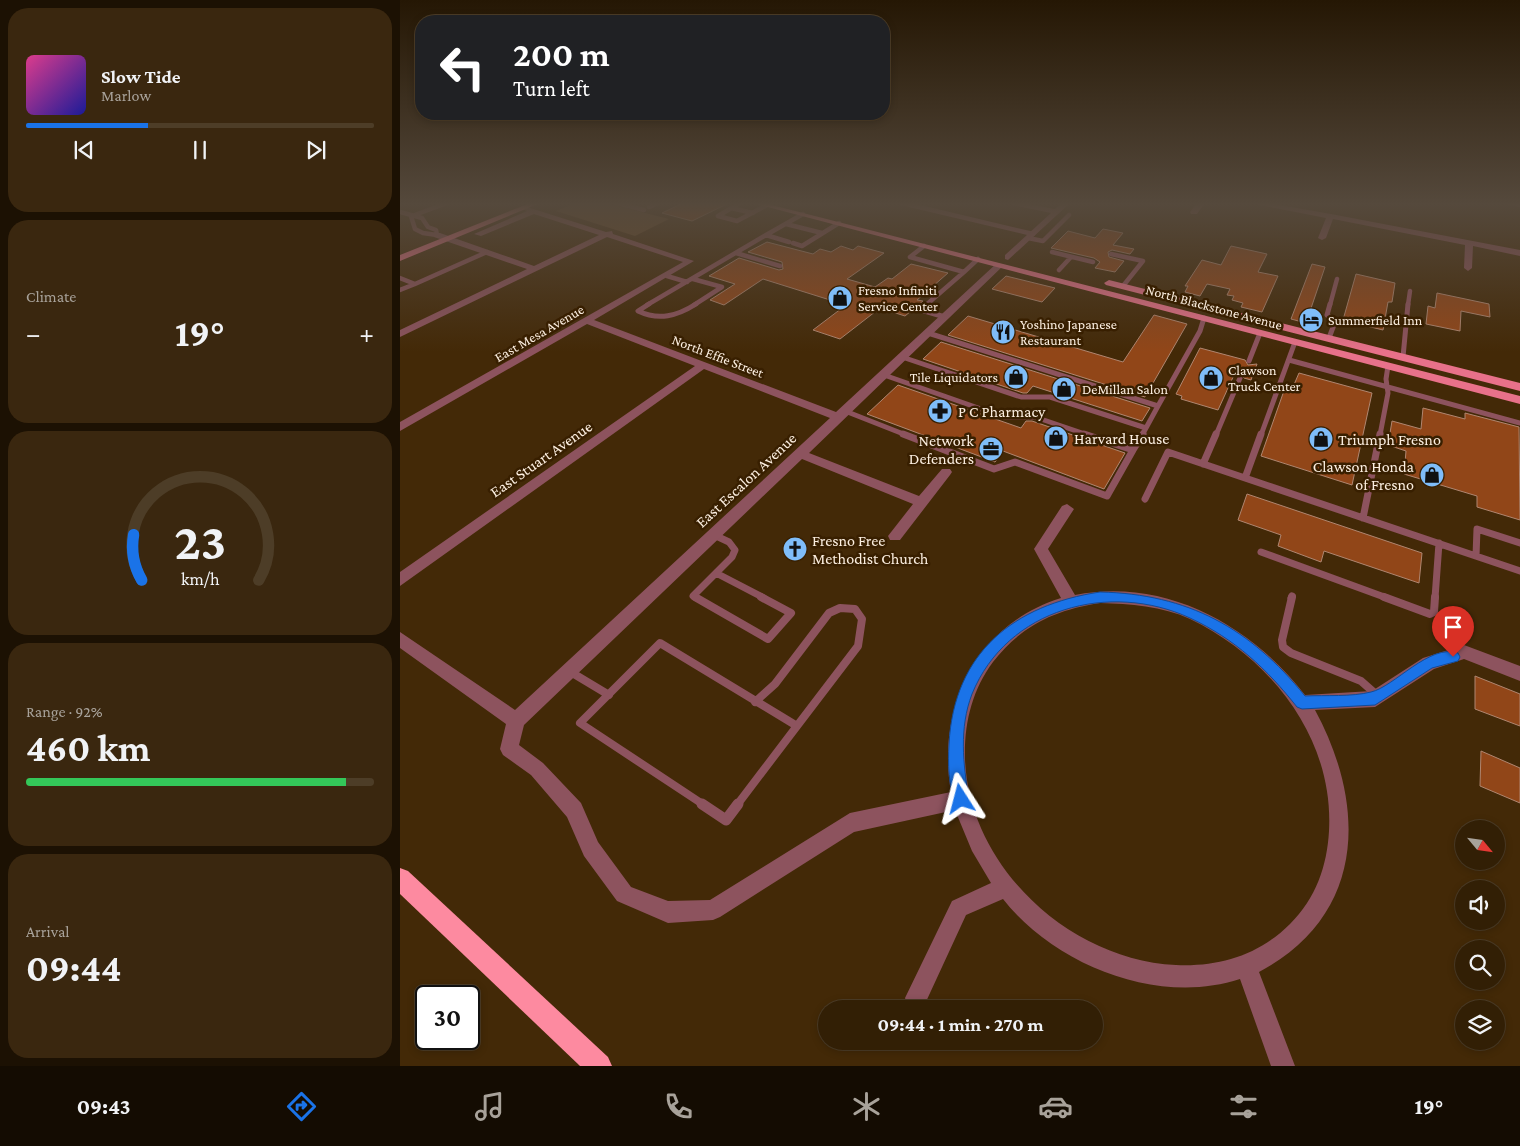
<!DOCTYPE html>
<meta charset="utf-8">
<style>
body{margin:0;font-family:"Crimson Pro",serif;background:#3a270f;color:#f1f3f6;height:100vh;display:flex;flex-direction:column;font-size:19px;white-space:nowrap}
*{box-sizing:border-box;margin:0}
p{font-size:16px;color:#a8a29a}
.icon{flex:none;width:28px;height:28px;fill:none;stroke:currentColor;stroke-width:2;stroke-linecap:round;stroke-linejoin:round}
.map{position:relative;flex:1;overflow:hidden}
.panel{display:flex;flex-direction:column;gap:8px;padding:8px;background:#1c1103;width:400px}
.panel>*{flex:none}
.guide{position:absolute;left:15px;top:15px;width:475px;height:105px;border-radius:20px;box-shadow:0 2px 8px #0003,0 0 0 1px #4d3d27;background:#202124;color:#fff;overflow:hidden}
.needle{width:32px;rotate:119deg}
.tools{position:absolute;left:1055px;top:820px;display:grid;gap:10px}
.tools a{display:grid;place-items:center;width:50px;height:50px;border-radius:50%;background:#321f05;box-shadow:0 2px 8px #0003,0 0 0 1px #4d3d27;font-size:25px}
.speed{position:absolute;left:15px;top:985px;display:flex;gap:10px;font-size:25px;font-weight:700;text-align:center}
.speed>*{display:grid;place-content:center;width:65px;height:65px;border-radius:50%;background:#321f05;box-shadow:0 2px 8px #0003,0 0 0 1px #4d3d27;line-height:1}
.speed .limit{border:2px solid #111;border-radius:8px;background:#fff;color:#111}
.pin{position:absolute;display:grid;place-items:center;width:42px;height:42px;color:#fff;margin:-51px -21px;border-radius:50% 50% 50% 0;rotate:-45deg;box-shadow:0 0 5px #0007}
.pin .icon{rotate:45deg}
.me{position:absolute;width:55px;margin:-28px;rotate:351deg;stroke-linejoin:round;filter:drop-shadow(0 0 4px #0008)}
.turn{display:flex;align-items:center;gap:18px;height:105px;padding:0 15px;font-size:22px}
.turn .icon{width:65px;height:65px;stroke-width:2.5}
.turn b{display:block;font-size:35px;line-height:42px}
.big{font-size:38px;font-weight:700;line-height:1.1}
.panel .widget{flex:1;display:flex;flex-direction:column;justify-content:center;gap:8px;min-width:0;padding:0 18px;border-radius:20px;background:#3a270f}
.panel .dial{align-items:center;gap:0}
.dial svg{height:130px;overflow:visible;fill:none;stroke:#4d3d27;stroke-width:7;stroke-linecap:round;text-anchor:middle}
.dial text{fill:#f1f3f6;stroke:none}
.song{display:flex;align-items:center;gap:15px}
.cover{width:60px;height:60px;border-radius:8px;background:linear-gradient(135deg,hsl(330 70% 55%),hsl(240 70% 35%))}
.played{height:5px;border-radius:2px;background:linear-gradient(90deg,#1a73e8 35%,#4d3d27 35%)}
.keys{display:flex;justify-content:space-around;direction:ltr}
.heat{display:flex;justify-content:space-between;align-items:center;font-size:28px;direction:ltr}
.charge{height:8px;border-radius:4px;background:linear-gradient(90deg,#34c759 92%,#4d3d27 0)}
.trip{position:absolute;left:418px;top:1000px;width:285px;height:50px;border-radius:25px;background:#321f05;box-shadow:0 2px 8px #0003,0 0 0 1px #4d3d27;font-weight:700;line-height:50px;text-align:center}
.menu{display:flex;height:80px;justify-content:space-around;align-items:center;background:#140c02;color:#a8a29a}
.menu .icon{width:35px;height:35px}
.menu .selected{color:#1a73e8}
.menu b{font-size:22px;color:#f1f3f6}
main{display:flex;flex:1;min-height:0}
.map>svg:first-child{display:block}
</style>
<main>
<section class="panel">
<div class="widget">
<div class="song"><i class="cover"></i><div><b>Slow Tide</b><p>Marlow</p></div></div>
<div class="played"></div>
<div class="keys"><svg class="icon" aria-label="previous" viewBox="0 0 24 24"><path d="M18 5L8 12l10 7zM5 5v14"/></svg><svg class="icon" aria-label="pause" viewBox="0 0 24 24"><path d="M8 5v14M16 5v14"/></svg><svg class="icon" aria-label="next" viewBox="0 0 24 24"><path d="M6 5l10 7-10 7zM19 5v14"/></svg></div>
</div>
<div class="widget"><p>Climate</p>
<div class="heat"><a>−</a><b class="big">19°</b><a>+</a></div>
</div>
<div class="widget dial"><svg viewBox="0 0 100 80">
<path d="M14 69A42 42 0 1 1 86 69"/>
<path d="M14 69A42 42 0 0 1 9 41" stroke="#1a73e8"/>
<text x="50" y="56" font-size="32" font-weight="700">23</text>
<text x="50" y="72" font-size="11">km/h</text>
</svg></div>
<div class="widget"><p>Range · 92%</p><b class="big">460 km</b><div class="charge"></div></div>
<div class="widget"><p>Arrival</p><b class="big">09:44</b></div>
</section>
<div class="map">
<svg width="1120" height="1066" viewBox="0 0 1120 1066">
<rect width="100%" height="100%" fill="#432907"/>
<path fill="#6b4a24" d="M176 203H206L269 219 235 236 156 211Z"/>
<path fill="#914618" stroke="#b08670" d="M283 203H329L292 221 262 213Z
M703 229 723 233 713 245 734 249 730 254 712 250 708 252 709 257 724 261 715 272 695 268 700 262 694 258 651 248 668 231 695 238Z
M367 242 413 254 420 249 431 252 441 246 453 250 458 246 484 253 447 279 475 287 488 278 492 279 511 264 548 273 517 300 523 301 505 316 480 308 440 339 413 330 446 305 363 279 324 305 310 300 335 284 309 276 339 258 379 270 383 269 382 262 348 252Z
M831 246 867 254 858 272 878 276 862 312 841 307 843 303 832 300 834 296 827 295 830 289 807 284 800 296 785 292 788 286H785L802 260 821 265Z
M912 264 925 267 906 323 891 319Z
M956 274 995 283 992 302H988L983 330 943 320Z
M606 276 655 288 642 302 592 289Z
M1037 293 1089 304 1090 317 1061 311 1060 331 1026 324 1028 306 1035 308Z
M754 315 787 324 745 397 548 335 568 316 723 362Z
M541 342 750 408 742 421 633 386 627 393H623L523 359Z
M800 348 845 360 848 365 857 364 851 380 844 378 841 374 834 375 818 410 781 399 782 396 776 394Z
M899 373 972 393 952 485 861 456 886 385 893 387Z
M498 385 621 428 626 421H632L725 453 704 489 603 451 595 462 467 414Z
M1023 408 1065 419V413L1119 427 1120 520 1077 507V496L1004 474 1006 451 988 445 992 421 1021 429Z
M847 494 1022 553 1019 583 924 551 921 562 878 546 881 535 838 520Z
M1075 676 1120 694V726L1075 709Z
M1081 751 1120 768V803L1080 786Z"/>
<g fill="none" stroke-linecap="round" stroke-linejoin="round">
<path stroke="#8d535e" stroke-width="4.5" d="M217 203 244 210
M340 203 318 216 337 221 367 205
M502 203 633 234
M249 207 258 203
M331 208 353 213
M0 212 22 218 28 227 36 230 37 235
M11 216 15 229 23 233 37 235
M12 216 47 203
M386 224 422 233
M628 238 643 241 669 215
M389 242 366 235 403 214
M393 243 402 246 439 223
M524 246 510 257 564 272 526 305
M652 252 693 262
M336 253 380 266
M711 254 743 261 723 286
M659 270 671 257
M564 272 578 259
M267 276 287 282
M0 278 15 284 87 252
M293 279 322 287 294 305
M0 290 15 284
M247 305 366 235
M930 305 937 279
M1008 305 1010 291"/>
<path stroke="#8d535e" stroke-width="5" d="M249 304 238 311C259 321 277 316 296 304
M528 304 521 310 545 317
M528 333 758 406 800 331 804 318
M929 338 935 322 927 315 930 304
M502 357 621 397H650L746 428 742 435
M1003 357 1008 304
M889 360 1120 423
M849 361 860 333
M484 375 604 417H635L688 435
M445 411 506 435
M746 428 758 406
M816 435 840 378
M861 435 895 342
M980 435 988 393 986 379 988 366"/>
<path stroke="#8d535e" stroke-width="7" d="M503 434 594 469 615 462 707 496 733 450
M684 434 733 450 743 434
M803 464 816 434
M845 478 861 434
M745 499 768 452 1120 571
M963 518 980 434
M314 535 329 542 335 550 332 557 316 573
M861 552 987 598
M1076 556 1077 529 1120 543
M316 573 364 598
M297 598 293 596 316 573
M891 598 892 596
M1035 598 1039 543"/>
<path stroke="#8d535e" stroke-width="8" d="M295 597 368 639 391 613 361 597
M892 597 882 640 883 647 891 653 961 681 978 696
M984 597 1030 614 1034 612 1035 597
M169 671 209 695
M355 702 375 684 429 613 440 608 455 609 462 619 458 646 397 726
M304 805 180 723 260 643 397 726 337 805"/>
<path stroke="#8d535e" stroke-width="11" d="M302 804 326 820 338 804"/>
<path fill="#8d535e" fill-rule="evenodd" d="M612 203H623L655 209 662 203H670L608 260 605 259V255L651 213 612 205Z
M797 203H805L797 214H791L790 212Z
M857 203H869L931 214 1120 250V256L1073 246 1072 268 1068 271 1064 268 1065 245 933 219 926 238 922 240 918 238 926 218 860 205Z
M1101 203H1120V207Z
M124 206 206 232 212 231 213 234 294 261 194 320 436 412 597 263 604 265 409 453 519 496 542 469H550L552 472 550 475 500 540H490L488 536 513 504 402 459 124 725 119 745 143 763 181 803 198 842 231 887 268 901 310 900 450 813 551 792C536 708 577 624 661 598L634 549 662 506 667 504 674 509 648 549 675 595C765 577 851 625 905 695L972 691 1023 658 1064 645 1120 666V681L1064 659 1034 669 975 707 915 710C967 806 966 915 859 972L895 1066H871L840 979C758 1006 655 965 603 899L566 915 524 1006 517 1009 508 1006 505 998 552 901 591 883 572 851 555 810 454 832 320 917 313 920 268 923 217 901 184 856 167 817 131 775 103 755 100 749 106 724 0 648V632L115 710 430 418 304 369 0 586V572L295 366 187 324 0 431V422L283 262 207 237 0 337V330L127 269 34 237V233H40L134 266 199 235 134 214 81 236 74 234 127 211 120 208ZM700 603C730 604 762 606 790 619 871 658 934 738 929 831 927 866 916 898 890 924 859 955 819 967 776 965 670 960 569 867 565 759 564 724 572 690 593 662 622 625 655 610 700 603Z"/>
<path fill="#e8718a" fill-rule="evenodd" d="M130 203H140L0 261V255Z
M352 203H364L1120 396V404Z
M709 280 1120 383V391L706 285 704 283Z"/>
<path fill="#fd8aa0" fill-rule="evenodd" d="M0 868 8 871 208 1057 212 1066H180L0 894Z"/>
</g>
<linearGradient id="sky" x2="0" y2="1"><stop stop-color="#251704"/><stop offset="0.58" stop-color="#55493c"/><stop offset="1" stop-color="#55493c" stop-opacity="0"/></linearGradient>
<rect width="1120" height="352" fill="url(#sky)"/>
<path fill="#1a73e8" stroke="#114b97" d="M700 592C788 594 850 628 905 696 926 695 951 697 971 692 994 687 1030 643 1058 653L1060 657 1058 661 1032 668 975 705 902 709 897 707C867 669 835 639 790 618 710 581 607 608 572 694 559 728 563 764 569 799L567 804 561 807 556 804C548 786 548 763 549 744 554 652 614 605 700 592Z"/>
<defs>
<symbol id="shop-disc" viewBox="-11 -11 22 22"><circle r="9.5" fill="#7fbdf9" stroke="#381f00"/><path d="M-5-2.5h2.3a2.7 3.5 0 0 1 5.4 0H5L5.5 6h-11ZM-1.5-2.5h3a1.5 2.3 0 0 0-3 0Z" fill="#111"/></symbol>
<symbol id="hotel-disc" viewBox="-11 -11 22 22"><circle r="9.5" fill="#7fbdf9" stroke="#381f00"/><path d="M-6-4.5h1.5V1H6V5H4.5V3h-9V5H-6ZM-4 0a1.8 1.8 0 1 1 3.6 0ZM.5 0V-2.5h3Q6-2.5 6 0Z" fill="#111"/></symbol>
<symbol id="restaurant-disc" viewBox="-11 -11 22 22"><circle r="9.5" fill="#7fbdf9" stroke="#381f00"/><path d="M-5-6h1v4h1v-4h1v4h1v-4h1v5L-1.5 .5V6h-2V.5L-5-1ZM5-6V6H3V1.5H1.5Q1.5-4 5-6Z" fill="#111"/></symbol>
<symbol id="pharmacy-disc" viewBox="-11 -11 22 22"><circle r="9.5" fill="#7fbdf9" stroke="#381f00"/><path d="M-2-6h4v4h4v4h-4v4h-4v-4h-4v-4h4Z" fill="#111"/></symbol>
<symbol id="office-disc" viewBox="-11 -11 22 22"><circle r="9.5" fill="#7fbdf9" stroke="#381f00"/><path d="M-6-3h4V-5.5h4V-3h4V5H-6ZM-1-4.5V-3h2v-1.5ZM-6 0V1H6V0Z" fill="#111"/></symbol>
<symbol id="church-disc" viewBox="-11 -11 22 22"><circle r="9.5" fill="#7fbdf9" stroke="#381f00"/><path d="M-1.2-6h2.4v3.5h3.3v2.4h-3.3V6h-2.4V-.1h-3.3v-2.4h3.3Z" fill="#111"/></symbol>
</defs>
<g fill-rule="evenodd">
<use href="#shop-disc" x="426" y="284" width="28" height="28"/>
<use href="#hotel-disc" x="897" y="306" width="28" height="28"/>
<use href="#restaurant-disc" x="589" y="318" width="28" height="28"/>
<use href="#shop-disc" x="602" y="363" width="28" height="28"/>
<use href="#shop-disc" x="797" y="364" width="28" height="28"/>
<use href="#shop-disc" x="650" y="375" width="28" height="28"/>
<use href="#pharmacy-disc" x="526" y="397" width="28" height="28"/>
<use href="#shop-disc" x="642" y="424" width="28" height="28"/>
<use href="#shop-disc" x="907" y="425" width="28" height="28"/>
<use href="#office-disc" x="577" y="435" width="28" height="28"/>
<use href="#shop-disc" x="1018" y="461" width="28" height="28"/>
<use href="#church-disc" x="381" y="535" width="28" height="28"/>
</g>
<g text-anchor="middle" dominant-baseline="central" stroke-width="5" stroke-linejoin="round" paint-order="stroke">
<g font-size="14" fill="#fcefe0" stroke="#381f00" text-anchor="start">
<text x="458" y="290">Fresno Infiniti<tspan x="458" dy="16">Service Center</tspan></text>
<text x="928" y="320">Summerfield Inn</text>
<text x="620" y="324">Yoshino Japanese<tspan x="620" dy="16">Restaurant</tspan></text>
<text x="828" y="370">Clawson<tspan x="828" dy="16">Truck Center</tspan></text>
<text x="598" y="377" text-anchor="end">Tile Liquidators</text>
<text x="682" y="389">DeMillan Salon</text>
</g>
<g font-size="14" fill="#fcefe0" stroke="#381f00">
<text transform="translate(814 307) rotate(15)">North Blackstone Avenue</text>
<text transform="translate(139 333) rotate(-30)">East Mesa Avenue</text>
<text transform="translate(318 356) rotate(21)">North Effie Street</text>
</g>
<g font-size="16" fill="#fcefe0" stroke="#381f00" text-anchor="start">
<text x="558" y="411">P C Pharmacy</text>
<text x="674" y="438">Harvard House</text>
<text x="938" y="439">Triumph Fresno</text>
<text x="574" y="440" text-anchor="end">Network<tspan x="574" dy="18">Defenders</tspan></text>
<text x="1014" y="466" text-anchor="end">Clawson Honda<tspan x="1014" dy="18">of Fresno</tspan></text>
<text x="412" y="540">Fresno Free<tspan x="412" dy="18">Methodist Church</tspan></text>
</g>
<g font-size="16" fill="#fcefe0" stroke="#381f00">
<text transform="translate(141 459) rotate(-35)">East Stuart Avenue</text>
<text transform="translate(346 480) rotate(-43)">East Escalon Avenue</text>
</g>
</g>
</svg>
<div class="tools">
<a><svg class="needle" viewBox="-14 -14 28 28"><path d="M0-13l5 13h-10z" fill="#e53935"/><path d="M0 13l5-13h-10z" fill="#a8a29a"/></svg></a>
<a><svg class="icon" aria-label="sound" viewBox="0 0 24 24"><path d="M4 9h4l5-4v14l-5-4H4zM17 9q2 3 0 6"/></svg></a>
<a><svg class="icon" aria-label="search" viewBox="0 0 24 24"><circle cx="10" cy="10" r="6"/><path d="M15 15l6 6"/></svg></a>
<a><svg class="icon" aria-label="layers" viewBox="0 0 24 24"><path d="M12 4l9 5-9 5-9-5zM3 14l9 5 9-5"/></svg></a>
</div>
<div class="speed"><div class="limit">30</div></div>
<div class="pin" style="left:1053px;top:657px;background:#d93025"><svg class="icon" aria-label="arrive" viewBox="0 0 24 24"><path d="M6 21V4h12l-3 4 3 4H6"/></svg></div>
<svg class="me" style="left:561px;top:799px" viewBox="-20 -20 40 40"><path d="M0-17L14 15 0 8-14 15z" fill="#1a73e8" stroke="#fff" stroke-width="4"/></svg>
<div class="trip">09:44 · 1 min · 270 m</div>
<div class="guide">
<div class="turn"><svg class="icon" aria-label="left" viewBox="0 0 24 24"><path d="M17 20v-9H6M10 6l-5 5 5 5"/></svg><div><b>200 m</b>Turn left</div></div>
</div>
</div>
</main>
<nav class="menu">
<b>09:43</b>
<svg class="icon selected" aria-label="directions" viewBox="0 0 24 24"><path d="M12 3l9 9-9 9-9-9zM9 14v-3h6M13 9l2 2-2 2"/></svg>
<svg class="icon" aria-label="music" viewBox="0 0 24 24"><path d="M9 18V5l10-2v13"/><circle cx="6" cy="18" r="3"/><circle cx="16" cy="16" r="3"/></svg>
<svg class="icon" aria-label="phone" viewBox="0 0 24 24"><path d="M5 4h4l2 5-3 2q2 4 5 5l2-3 5 2v4C11 20 4 13 5 4z"/></svg>
<svg class="icon" aria-label="climate" viewBox="0 0 24 24"><path d="M12 3v18M4 7l16 10M4 17L20 7"/></svg>
<svg class="icon" aria-label="car" viewBox="0 0 24 24"><path d="M5 17H2v-5l4-1 3-4h7l3 4 3 1v5h-3M9 17h6M6 11h13"/><circle cx="7" cy="17" r="2"/><circle cx="17" cy="17" r="2"/></svg>
<svg class="icon" aria-label="filters" viewBox="0 0 24 24"><path d="M4 7h16M4 17h16"/><circle cx="9" cy="7" r="2"/><circle cx="15" cy="17" r="2"/></svg>
<b>19°</b>
</nav>
